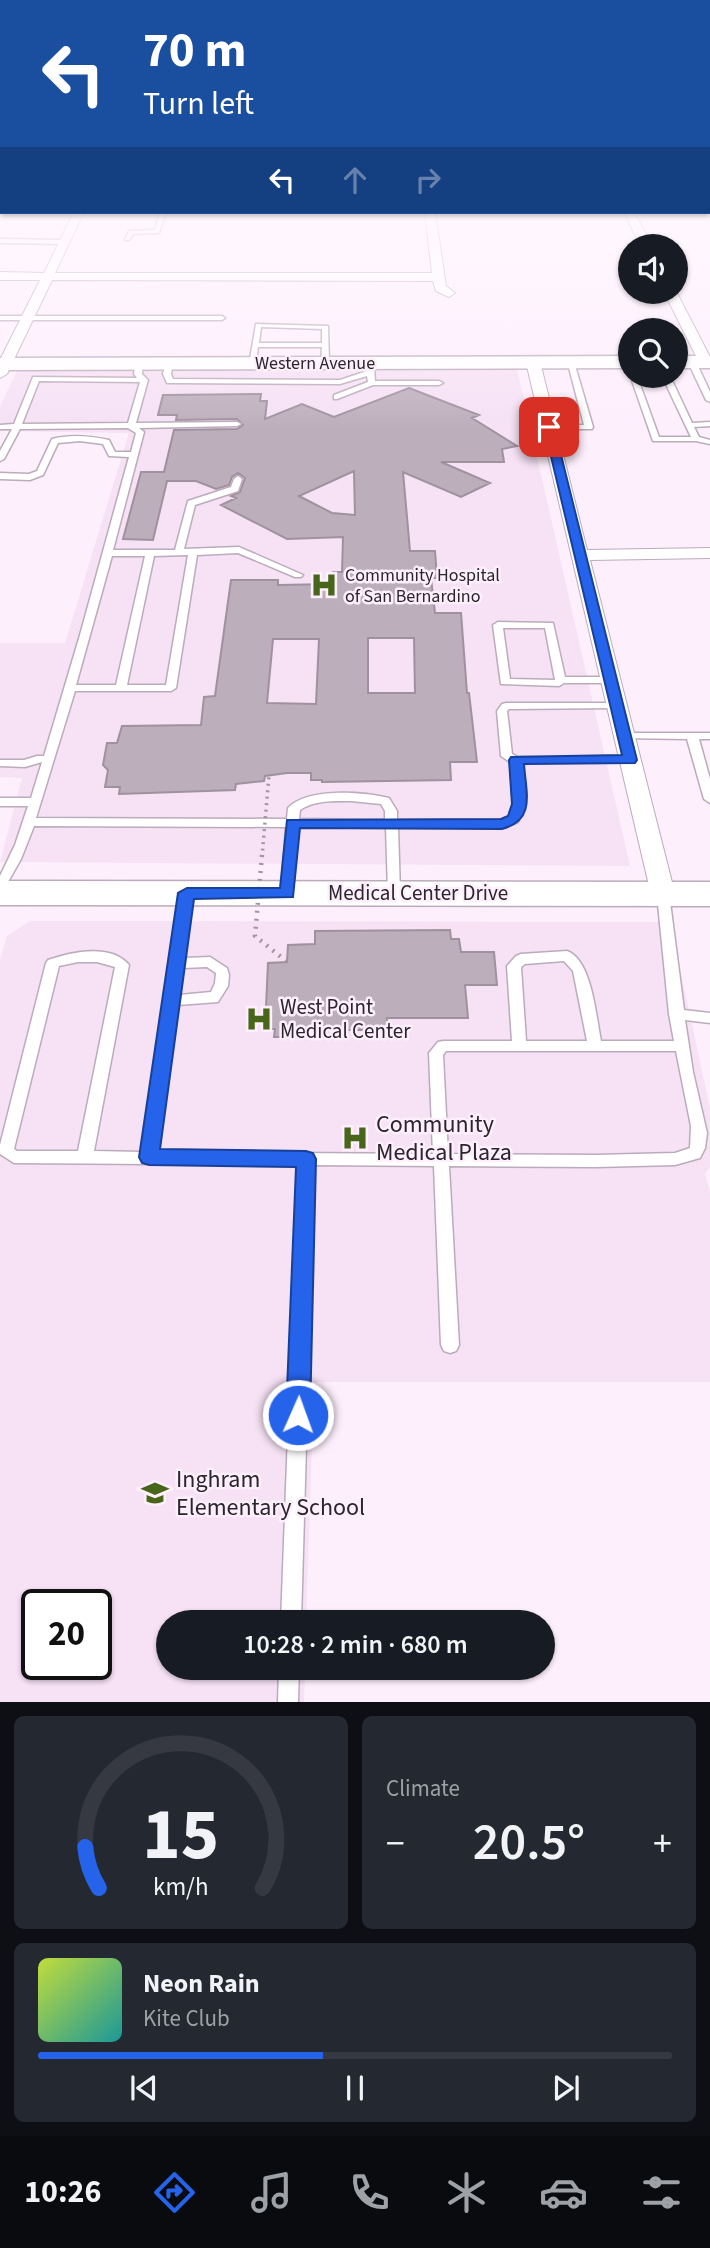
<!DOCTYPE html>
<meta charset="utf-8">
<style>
body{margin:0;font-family:"Source Sans 3",sans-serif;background:#242831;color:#f1f3f6;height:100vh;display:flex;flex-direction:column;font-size:26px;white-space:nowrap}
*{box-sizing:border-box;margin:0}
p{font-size:23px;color:#9ea1a6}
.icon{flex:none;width:38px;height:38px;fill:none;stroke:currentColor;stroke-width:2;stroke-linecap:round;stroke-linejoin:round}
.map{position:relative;height:1702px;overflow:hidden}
.drawer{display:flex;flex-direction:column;gap:14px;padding:14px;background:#0d0f14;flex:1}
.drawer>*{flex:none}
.guide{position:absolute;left:0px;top:0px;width:710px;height:214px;box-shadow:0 2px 5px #0004;background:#1a4fa0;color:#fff;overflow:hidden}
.tools{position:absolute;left:618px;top:234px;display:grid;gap:14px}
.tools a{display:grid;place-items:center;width:70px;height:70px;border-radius:50%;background:#171b24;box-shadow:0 2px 5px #0004;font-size:35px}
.speed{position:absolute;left:21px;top:1589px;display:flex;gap:14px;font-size:35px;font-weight:700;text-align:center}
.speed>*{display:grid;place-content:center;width:91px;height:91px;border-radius:50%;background:#171b24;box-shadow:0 2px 5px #0004;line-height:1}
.speed .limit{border:4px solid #111;border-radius:10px;background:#fff;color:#111}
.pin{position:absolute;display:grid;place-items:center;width:60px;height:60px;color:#fff;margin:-30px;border-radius:14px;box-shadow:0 4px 10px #0006}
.me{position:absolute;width:77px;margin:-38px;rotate:2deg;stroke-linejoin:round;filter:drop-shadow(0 0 5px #0008)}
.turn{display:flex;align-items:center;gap:24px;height:147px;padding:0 28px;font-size:32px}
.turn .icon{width:91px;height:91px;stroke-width:2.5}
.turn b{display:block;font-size:49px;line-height:60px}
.lanes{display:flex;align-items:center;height:66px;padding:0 28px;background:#0003;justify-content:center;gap:35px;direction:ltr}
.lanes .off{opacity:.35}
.big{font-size:52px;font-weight:600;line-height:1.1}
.drawer .widget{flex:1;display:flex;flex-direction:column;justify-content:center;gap:10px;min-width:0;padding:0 24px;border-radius:10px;background:#242831}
.drawer .dial{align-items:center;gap:0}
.dial svg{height:182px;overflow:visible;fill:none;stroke:#363941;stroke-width:7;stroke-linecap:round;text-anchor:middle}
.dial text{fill:#f1f3f6;stroke:none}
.song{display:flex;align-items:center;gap:21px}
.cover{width:84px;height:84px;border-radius:10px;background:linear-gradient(135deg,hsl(70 70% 55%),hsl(180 70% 35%))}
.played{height:7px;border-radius:4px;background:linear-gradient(90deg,#2563eb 45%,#363941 45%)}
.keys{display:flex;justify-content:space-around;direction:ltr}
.heat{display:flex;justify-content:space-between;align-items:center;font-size:38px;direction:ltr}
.drawer .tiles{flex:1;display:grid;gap:14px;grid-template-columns:1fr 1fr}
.widget:last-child{grid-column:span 2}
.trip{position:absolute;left:156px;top:1610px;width:399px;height:70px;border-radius:35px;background:#171b24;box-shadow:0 2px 5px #0004;font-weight:600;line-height:70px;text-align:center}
.tab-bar{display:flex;height:112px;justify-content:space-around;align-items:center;background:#090b0e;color:#9ea1a6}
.tab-bar .icon{width:49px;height:49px}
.tab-bar .current{color:#2563eb}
.tab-bar b{font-size:32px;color:#f1f3f6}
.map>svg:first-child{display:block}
</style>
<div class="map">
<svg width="710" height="1702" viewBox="0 0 710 1702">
<rect width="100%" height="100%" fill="#feeffd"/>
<path fill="#f6e1f5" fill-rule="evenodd" d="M18 369H517L630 866 0 862 22 778 0 777V643H65L129 433 0 431V406Z
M30 921 670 922 710 1108V1167L705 1174 710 1192V1382H314L306 1622H168V1668H305L304 1702H0V960L7 936ZM37 1605H96V1664H37Z"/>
<path fill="#bdaebc" stroke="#9f919e" stroke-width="2" fill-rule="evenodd" d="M409 388 479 415 472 418 517 446 502 449 504 462H441L490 483 461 497 403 472 410 551H435L437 578H431L435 613H461L467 693H469L477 762H450L451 780 322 782V780H311V773H287L265 776 264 781 236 784 235 790 119 794 120 787H105L108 770 103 765 107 743H117L122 726 201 725 204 697 215 696 231 580H278V585L334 584 333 572H342L343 537 287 539 221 505 236 498 231 496 240 492 245 478 238 473 232 477 229 485 216 489 196 481H167L153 540 123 539 141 472H164L174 430 237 429 243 425 237 419 176 420 177 415H158L163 395 261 394 260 401H267L265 419 302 404 334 417ZM354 471 355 515 332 513 299 496ZM368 638H414L415 693H368ZM273 639H319L316 704 267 703Z
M450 930 451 939H459L461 952H494L497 985H465L468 1018H387V1030H310V1037H274L275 1029H265L268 963 287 962 288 945 315 944V931Z"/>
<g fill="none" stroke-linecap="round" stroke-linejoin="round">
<defs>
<path id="lane" d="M160 212H166L159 233 133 234 129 240H125L129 231 155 230Z
M0 239 64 240 67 242 64 244 0 243Z
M0 316H222L225 318 222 320H0Z
M256 324 328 326 329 363 325 365 321 363 322 347H258L256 363 249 365ZM261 327 322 329V343H259Z
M567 360 574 362 593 427 592 429H549L545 427 549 425H584Z
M689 360 696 362 710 392V402L706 400 688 362Z
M136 361 143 363 142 374 148 380 136 423 237 422 241 424 237 426 139 428 144 432 113 550H175L188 501 231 487 234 479 238 476 242 479 238 491 195 505 184 549 239 547 303 575 301 577H295L238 553 197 555 176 688 171 691H75L36 818 287 819 288 808C308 787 363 792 389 798L397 811V820H500L509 817 513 805 510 762 501 756 497 711 502 704 506 703H620L621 705 616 708 509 709 507 711 512 754 518 757H630L636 760 634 762 522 763 525 805 518 822 502 828 398 827 400 893 394 897 388 893 386 827H298L293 893 287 897 281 893 286 827 34 826 21 859 4 889 0 890V876L15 845 28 806H0V798H31L42 762 25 767 0 766V760H24L37 756H44L80 635 129 457 109 456 103 444 80 441 58 443 43 475 30 480 0 479V473L29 474 37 471 52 439C71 434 90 436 109 440L115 452H131L136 433 128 428 20 429 4 459 0 461V451L12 429H0V425L14 424 33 377 137 378 134 374ZM39 381 140 382 128 423 22 424ZM188 555 166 685H127L154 556ZM112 556H145L116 685H76ZM351 801 381 804 385 811V820L299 819 300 810C315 800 333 801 351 801Z
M166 361 173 363 171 374 173 379 340 380 367 371 366 367 370 365 374 367 375 381H439L443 383 439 385H373L337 399H334V395L368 382 367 376 340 384 170 383H167L163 374Z
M630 375 637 376 659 437H691L662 376H670L692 423 710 422V426L694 427 699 437 710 440V444L696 441H653Z
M498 622 553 623 565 677H610L615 680 610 683H564L559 686 501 684 493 625ZM503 628H545L555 680 510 679Z
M624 733H710V739H699L710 779V803L704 799 687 739 620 738 618 736 620 734Z
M187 889 193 893 184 958 210 957 227 968 229 975 228 986 218 1002 178 1005 157 1152 433 1154 429 1053 438 1042 443 1041H512L507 966 516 956 521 954 567 951C592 960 596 1017 601 1041H674L669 1014 657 894 663 890 669 894 684 1010 710 1013V1023L685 1020 693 1072 707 1133 705 1148 700 1158 675 1165 596 1167 449 1166 459 1345 456 1351 450 1353 444 1351 441 1345 434 1166 314 1165 301 1622H281L298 1165 14 1163 0 1154V1145L46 963 48 960C71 952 111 943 129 965L94 1151 142 1152 181 893ZM564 961 573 971 587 1041H526L521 967 525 964ZM78 962H97L115 967 78 1151H17L14 1149 59 966ZM207 967 216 973 215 983 211 992 179 995 183 968ZM446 1051H676L691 1126 690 1148 675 1153 596 1155 448 1154 443 1055Z
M279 1668H299L298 1702H278Z"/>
<path id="street" d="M0 205H2V211H0Z
M74 212H84L55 273H432L425 212H435L446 286 455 293 449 297 436 291 433 281 52 280 7 374 0 378V360L40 280H0V272L44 273Z
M624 212H634L653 247H641Z
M676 291 710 357V365H701L699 362 664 292Z
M533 358 540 362 587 550 710 548V558L590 560 675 894 671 900 663 902 655 900 651 894 526 362Z"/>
<path id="secondary" d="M630 356V368L0 370V358Z
M676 356H710V368H676Z
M0 881 710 882V906L0 905Z"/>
</defs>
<use href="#lane" stroke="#baacba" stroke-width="3"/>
<use href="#street" stroke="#baacba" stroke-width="2"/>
<use href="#secondary" stroke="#baacba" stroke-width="3"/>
<use href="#lane" fill="#fff" fill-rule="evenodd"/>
<use href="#street" fill="#fff" fill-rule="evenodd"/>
<use href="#secondary" fill="#fff" fill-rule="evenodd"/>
<path stroke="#a196a0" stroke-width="3.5" stroke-dasharray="2 4.5" stroke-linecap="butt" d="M262 857 269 775"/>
<path stroke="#a196a0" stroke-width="4.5" stroke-dasharray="2 6" stroke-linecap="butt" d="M262 855 255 936 287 962"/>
</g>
<linearGradient id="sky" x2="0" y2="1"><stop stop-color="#aeb3ee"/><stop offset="0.45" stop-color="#fff8fe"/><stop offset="1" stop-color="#fff8fe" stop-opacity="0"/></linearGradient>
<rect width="710" height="429" fill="url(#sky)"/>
<path fill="#2563eb" stroke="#184099" stroke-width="2" d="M549 424 554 427 637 760 635 763 524 764C526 793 536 820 502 829L300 828 293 897 194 899 160 1149 306 1151 313 1153 316 1159 310 1415 306 1423 298 1426 290 1423 286 1415 296 1167 149 1165 142 1163 139 1157 178 893 187 888H280L287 820 501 819 508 816 512 804 509 760 511 757 622 755 544 427Z"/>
<defs>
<symbol id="hospital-bare" viewBox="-9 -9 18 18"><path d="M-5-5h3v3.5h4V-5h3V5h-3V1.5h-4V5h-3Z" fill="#48661a" stroke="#feeffd" stroke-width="2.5" paint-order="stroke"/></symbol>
<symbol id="school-bare" viewBox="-9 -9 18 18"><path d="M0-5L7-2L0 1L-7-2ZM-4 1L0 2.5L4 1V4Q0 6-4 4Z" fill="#48661a" stroke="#feeffd" stroke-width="2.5" paint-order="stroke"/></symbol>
</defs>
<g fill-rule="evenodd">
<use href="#hospital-bare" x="305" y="566" width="38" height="38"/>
<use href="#hospital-bare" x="240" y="1000" width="38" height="38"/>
<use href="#hospital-bare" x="336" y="1119" width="38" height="38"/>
<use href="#school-bare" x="136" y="1474" width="38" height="38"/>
</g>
<g text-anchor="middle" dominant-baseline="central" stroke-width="5" stroke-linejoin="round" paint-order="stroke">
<g font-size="18" fill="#2b262b" stroke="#feeffd">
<text x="315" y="363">Western Avenue</text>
</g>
<g font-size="18" fill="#2b262b" stroke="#feeffd" text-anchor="start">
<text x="345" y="575">Community Hospital<tspan x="345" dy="21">of San Bernardino</tspan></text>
</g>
<g font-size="21" fill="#2b262b" stroke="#feeffd">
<text x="418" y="893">Medical Center Drive</text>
</g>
<g font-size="21" fill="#2b262b" stroke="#feeffd" text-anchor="start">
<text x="280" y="1007">West Point<tspan x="280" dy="24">Medical Center</tspan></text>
</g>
<g font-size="24" fill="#2b262b" stroke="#feeffd" text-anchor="start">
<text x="376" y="1124">Community<tspan x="376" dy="28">Medical Plaza</tspan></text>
<text x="176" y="1479">Inghram<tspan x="176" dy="28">Elementary School</tspan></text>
</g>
</g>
</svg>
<div class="tools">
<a><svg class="icon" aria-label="sound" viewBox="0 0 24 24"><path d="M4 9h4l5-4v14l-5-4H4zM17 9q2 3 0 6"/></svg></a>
<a><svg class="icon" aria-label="search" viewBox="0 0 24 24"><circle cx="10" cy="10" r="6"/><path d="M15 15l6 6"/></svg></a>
</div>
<div class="speed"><div class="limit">20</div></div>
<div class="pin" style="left:549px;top:427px;background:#d93025"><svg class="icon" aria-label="arrive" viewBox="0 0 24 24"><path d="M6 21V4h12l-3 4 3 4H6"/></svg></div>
<svg class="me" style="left:298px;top:1415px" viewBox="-20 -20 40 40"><circle r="17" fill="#2563eb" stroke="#fff" stroke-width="3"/><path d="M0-11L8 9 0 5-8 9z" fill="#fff"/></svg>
<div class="trip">10:28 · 2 min · 680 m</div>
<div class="guide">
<div class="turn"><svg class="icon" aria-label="left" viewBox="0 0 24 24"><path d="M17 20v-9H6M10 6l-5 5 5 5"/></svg><div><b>70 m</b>Turn left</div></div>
<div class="lanes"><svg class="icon" aria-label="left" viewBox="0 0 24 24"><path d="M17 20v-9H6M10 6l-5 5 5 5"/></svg><svg class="icon off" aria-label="ahead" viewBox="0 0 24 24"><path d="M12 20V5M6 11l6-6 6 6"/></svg><svg class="icon off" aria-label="right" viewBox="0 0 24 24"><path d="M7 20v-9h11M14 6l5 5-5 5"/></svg></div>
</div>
</div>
<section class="drawer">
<div class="tiles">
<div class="widget dial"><svg viewBox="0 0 100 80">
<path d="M14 69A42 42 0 1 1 86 69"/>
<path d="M14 69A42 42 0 0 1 8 51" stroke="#2563eb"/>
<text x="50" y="56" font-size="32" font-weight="700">15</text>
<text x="50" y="72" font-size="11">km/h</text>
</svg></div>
<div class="widget"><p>Climate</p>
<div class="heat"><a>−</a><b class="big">20.5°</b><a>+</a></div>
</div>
<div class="widget">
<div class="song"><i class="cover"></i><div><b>Neon Rain</b><p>Kite Club</p></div></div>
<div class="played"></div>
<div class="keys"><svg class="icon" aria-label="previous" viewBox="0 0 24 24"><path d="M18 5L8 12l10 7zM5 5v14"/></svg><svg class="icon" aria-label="pause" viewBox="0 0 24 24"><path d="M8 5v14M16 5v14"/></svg><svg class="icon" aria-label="next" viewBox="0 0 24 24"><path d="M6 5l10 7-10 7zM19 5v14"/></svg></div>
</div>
</div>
</section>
<nav class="tab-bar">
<b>10:26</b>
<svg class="icon current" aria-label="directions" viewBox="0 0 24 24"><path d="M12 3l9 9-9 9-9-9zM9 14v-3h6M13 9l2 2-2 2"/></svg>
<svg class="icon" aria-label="music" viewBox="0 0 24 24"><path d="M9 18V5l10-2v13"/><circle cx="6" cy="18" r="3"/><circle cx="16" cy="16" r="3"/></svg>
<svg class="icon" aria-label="phone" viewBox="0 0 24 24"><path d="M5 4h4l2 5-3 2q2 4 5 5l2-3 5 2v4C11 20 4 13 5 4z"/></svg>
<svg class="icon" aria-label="climate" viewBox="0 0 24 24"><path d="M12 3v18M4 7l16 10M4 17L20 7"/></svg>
<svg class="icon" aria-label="car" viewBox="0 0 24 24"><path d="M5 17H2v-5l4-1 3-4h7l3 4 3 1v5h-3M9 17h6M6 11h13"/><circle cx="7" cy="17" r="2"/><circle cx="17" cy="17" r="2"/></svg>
<svg class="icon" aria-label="filters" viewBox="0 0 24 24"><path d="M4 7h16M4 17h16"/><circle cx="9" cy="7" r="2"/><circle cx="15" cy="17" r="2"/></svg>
</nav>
